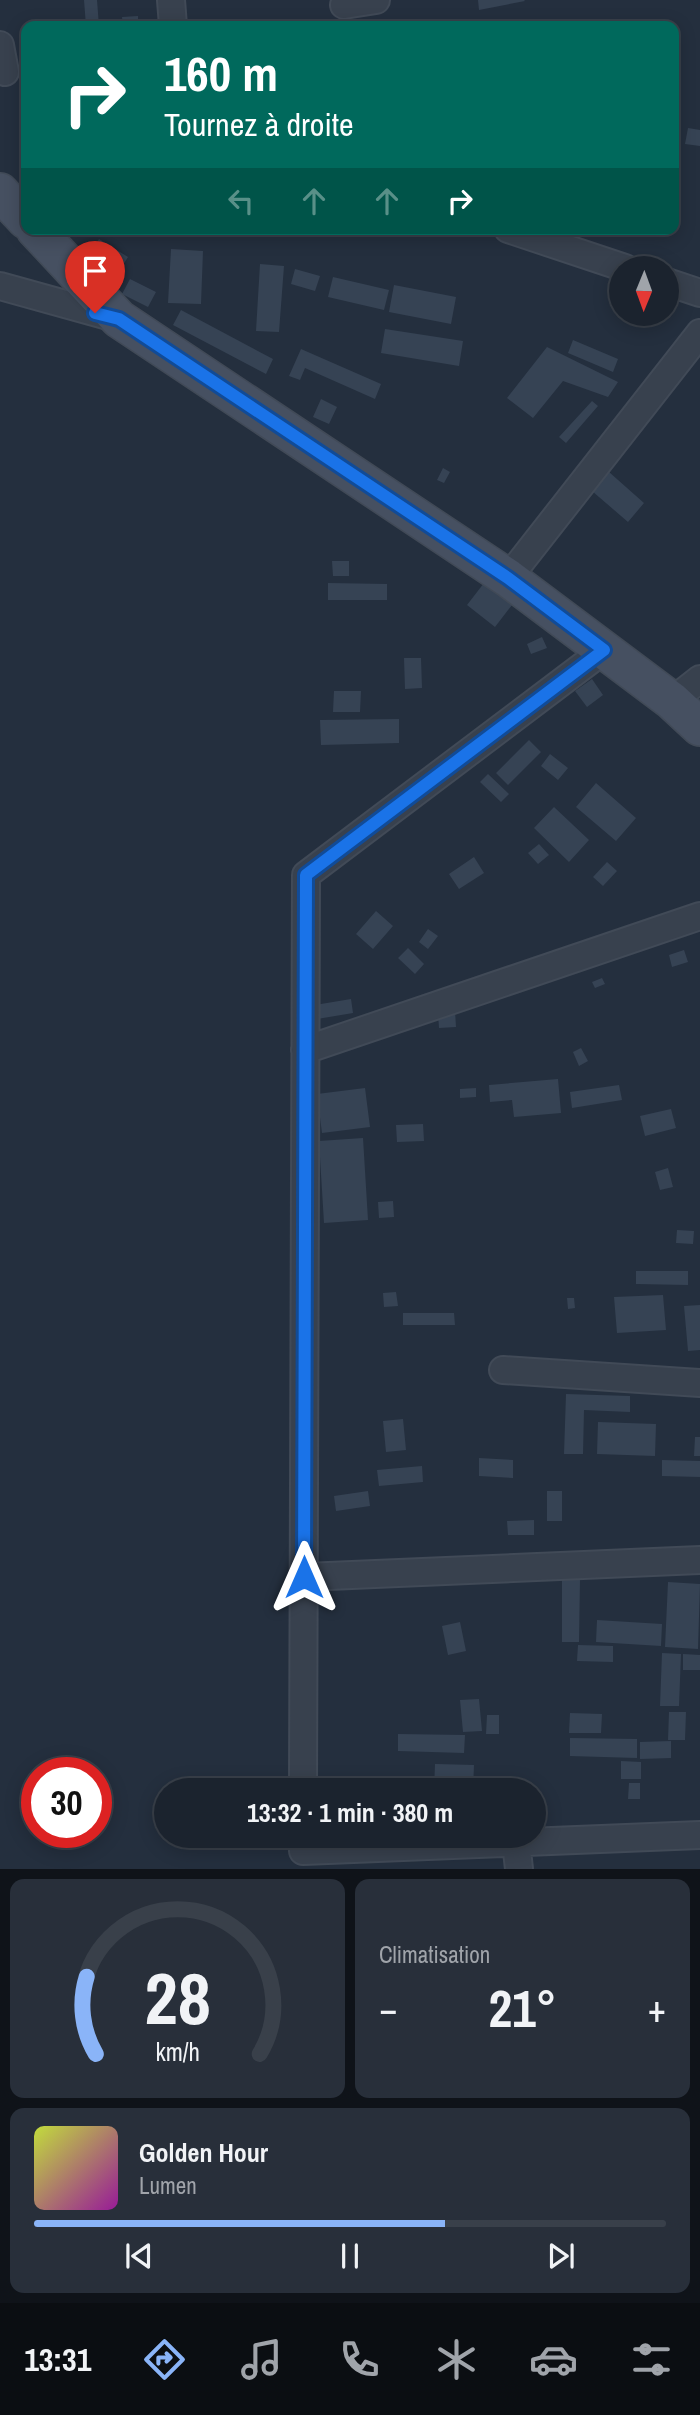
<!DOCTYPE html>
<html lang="fr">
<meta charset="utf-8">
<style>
body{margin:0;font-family:"Archivo Narrow",sans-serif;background:#282f3a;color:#f1f3f6;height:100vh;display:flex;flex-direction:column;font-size:26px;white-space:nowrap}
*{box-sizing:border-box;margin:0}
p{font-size:23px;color:#a0a4aa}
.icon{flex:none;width:38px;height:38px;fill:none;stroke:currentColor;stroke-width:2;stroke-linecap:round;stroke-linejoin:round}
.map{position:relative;height:1869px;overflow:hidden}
.side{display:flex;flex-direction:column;gap:10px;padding:10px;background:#0f1319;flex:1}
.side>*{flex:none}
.banner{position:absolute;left:21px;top:21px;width:658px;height:214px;border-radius:14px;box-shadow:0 4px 18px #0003,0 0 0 2px #39404a;background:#00695c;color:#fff;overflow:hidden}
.needle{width:46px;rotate:181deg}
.buttons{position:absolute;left:609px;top:256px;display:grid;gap:14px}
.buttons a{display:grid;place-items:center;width:70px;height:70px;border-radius:50%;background:#1b232e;box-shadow:0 4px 18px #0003,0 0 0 2px #39404a;font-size:35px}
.speed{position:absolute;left:21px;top:1757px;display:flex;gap:14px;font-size:35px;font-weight:700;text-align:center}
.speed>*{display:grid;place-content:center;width:91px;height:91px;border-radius:50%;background:#1b232e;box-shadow:0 4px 18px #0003,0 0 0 2px #39404a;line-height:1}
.speed .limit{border:10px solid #d22;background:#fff;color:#111}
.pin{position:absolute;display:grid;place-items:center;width:60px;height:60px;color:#fff;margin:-72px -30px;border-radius:50% 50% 50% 0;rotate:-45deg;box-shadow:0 0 7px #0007}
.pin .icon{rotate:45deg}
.me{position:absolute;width:77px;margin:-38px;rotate:0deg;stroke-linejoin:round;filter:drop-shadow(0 0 5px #0008)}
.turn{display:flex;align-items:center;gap:24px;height:147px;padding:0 28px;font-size:32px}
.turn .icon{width:91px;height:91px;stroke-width:2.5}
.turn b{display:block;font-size:49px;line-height:60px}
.lanes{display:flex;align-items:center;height:66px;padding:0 28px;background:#0003;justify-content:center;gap:35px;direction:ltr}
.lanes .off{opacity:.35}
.big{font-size:52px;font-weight:700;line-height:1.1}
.side .card{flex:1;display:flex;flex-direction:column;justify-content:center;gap:10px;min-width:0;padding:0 24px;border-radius:14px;background:#282f3a}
.side .dial{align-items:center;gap:0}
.dial svg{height:182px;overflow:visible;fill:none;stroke:#39404a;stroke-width:7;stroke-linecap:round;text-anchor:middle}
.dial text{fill:#f1f3f6;stroke:none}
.song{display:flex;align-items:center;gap:21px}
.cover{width:84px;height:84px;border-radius:10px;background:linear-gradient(135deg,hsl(70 70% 55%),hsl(300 70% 35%))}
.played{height:7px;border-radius:4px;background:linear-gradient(90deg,#8ab4f8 65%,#39404a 65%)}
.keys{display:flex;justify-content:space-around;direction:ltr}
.heat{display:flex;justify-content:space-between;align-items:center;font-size:38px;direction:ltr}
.side .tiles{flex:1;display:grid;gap:10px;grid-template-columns:1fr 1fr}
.card:last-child{grid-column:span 2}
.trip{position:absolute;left:154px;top:1778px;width:392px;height:70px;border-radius:35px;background:#1b232e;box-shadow:0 4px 18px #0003,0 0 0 2px #39404a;font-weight:700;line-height:70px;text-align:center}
.tab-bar{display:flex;height:112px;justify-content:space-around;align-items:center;background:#0b0e12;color:#a0a4aa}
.tab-bar .icon{width:49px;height:49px}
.tab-bar .selected{color:#8ab4f8}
.tab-bar b{font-size:32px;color:#f1f3f6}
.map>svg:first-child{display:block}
</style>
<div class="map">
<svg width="700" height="1869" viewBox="0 0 700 1869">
<rect width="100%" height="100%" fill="#242f3e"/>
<path fill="#364354" d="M84 0H97L99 26H86Z
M478 0H524L525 1 479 10Z
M138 16V26H123L122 17Z
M674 73H680V91H674Z
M688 128 700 130V146L685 144Z
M99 239 128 257 109 287 80 269Z
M171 249 203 251 201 304 168 303Z
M260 264 284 266 279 332 256 331Z
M295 269 320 276 315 291 291 284Z
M333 277 389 290 384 310 328 297Z
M130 279 156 292 148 307 122 294Z
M394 285 456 297 451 324 389 312Z
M181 310 273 359 266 374 173 325Z
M385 329 463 341 459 366 381 353Z
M573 340 618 359 613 372 568 353Z
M547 347 618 382 608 397 563 381 533 418 507 398Z
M301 349 381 384 375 399 305 368 300 380 289 376Z
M321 399 337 407 329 424 313 417Z
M592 401 598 406 566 443 559 437Z
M443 468 450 472 444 483 437 480Z
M609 472 644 503 628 522 592 491Z
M332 561H349V576H333Z
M328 583 387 584V600H328Z
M484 583 512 605 495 627 467 605Z
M542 637 547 648 531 654 527 644Z
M404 658H421L422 688 405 689Z
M592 679 603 695 587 707 575 691Z
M334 691H361L360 712H333Z
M399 719V743L321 745 320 720Z
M529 740 541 752 508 785 496 773Z
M550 754 568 768 558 780 541 766Z
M488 774 509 794 501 802 480 782Z
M596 783 636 818 616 841 576 807Z
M554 807 589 840 569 862 534 828Z
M539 844 549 855 538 864 528 853Z
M474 857 484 873 459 889 449 874Z
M607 862 617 871 603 886 593 877Z
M376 911 393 926 373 949 356 934Z
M428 929 438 936 428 949 419 942Z
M408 948 424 964 415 974 398 958Z
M684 950 688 962 672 967 669 955Z
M602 978 605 984 595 988 592 982Z
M351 999 353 1013 317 1019 315 1005Z
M455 1011 456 1027 439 1028 438 1013Z
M581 1048 588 1061 579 1066 573 1052Z
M558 1079 561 1113 514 1117 512 1100 490 1102 489 1085Z
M619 1085 622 1100 572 1108 570 1092Z
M365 1088 370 1127 322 1133 317 1094Z
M476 1088V1097L460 1098V1089Z
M671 1109 676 1128 645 1136 640 1116Z
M423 1124 424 1141 397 1142 396 1125Z
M363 1138 368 1220 324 1223 319 1141Z
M668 1168 673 1187 660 1190 655 1172Z
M393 1201 394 1217 379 1218 378 1202Z
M677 1230 694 1231 693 1244 676 1243Z
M636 1271H688V1285L636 1284Z
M396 1292 398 1306 384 1307 383 1293Z
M663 1295 666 1330 617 1333 614 1297Z
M567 1298H574L575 1308 568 1309Z
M700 1305V1350L688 1351 684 1306Z
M403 1313H454L455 1325H403Z
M566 1394 630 1396V1412L584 1410 583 1454H564Z
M403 1419 406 1450 386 1452 383 1421Z
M598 1422 656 1424 655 1456 597 1454Z
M695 1437H700V1456H694Z
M479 1458 513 1460V1478L479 1476Z
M662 1460 700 1461V1477L662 1476Z
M422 1466 423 1482 379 1486 377 1470Z
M368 1491 370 1506 336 1511 334 1496Z
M547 1491H562V1521H547Z
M534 1520V1535H508L507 1521Z
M562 1580H580L579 1642H562Z
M668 1582 700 1584 698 1649 665 1647Z
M597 1620 662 1624 661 1646 596 1642Z
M460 1622 466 1651 448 1655 442 1626Z
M578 1645 613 1646V1662L577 1661Z
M662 1653 681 1654 679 1706H660Z
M683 1654 700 1655V1670H683Z
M479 1699 482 1731 463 1732 460 1700Z
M669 1712H686L685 1740H668Z
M570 1713 602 1714 601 1733H569Z
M487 1715H499V1734H486Z
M398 1734 465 1735 464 1753 398 1751Z
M570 1738 637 1739V1758L570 1756Z
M671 1741V1758L640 1759V1742Z
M621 1761 641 1762V1779H621Z
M435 1764 474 1765 473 1790H434Z
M629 1783H640V1799H628Z"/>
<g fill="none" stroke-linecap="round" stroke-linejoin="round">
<defs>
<path id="street" d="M171 0 173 26
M344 5 376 0
M0 45 5 72
M508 229 625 268
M667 282 700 293
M0 286 119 319
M508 578 700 333
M672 701 700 679
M305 1050 700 916
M503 1370 700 1383
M305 1577 700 1560
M303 1790 306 875 604 650
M516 1842 519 1869
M303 1851 700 1835"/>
<path id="secondary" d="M0 192 26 220
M35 229 119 319 508 578 672 701 700 727"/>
</defs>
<use href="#street" stroke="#414a57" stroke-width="30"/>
<use href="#secondary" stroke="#414a57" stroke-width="40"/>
<use href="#street" stroke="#38414e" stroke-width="26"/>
<use href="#secondary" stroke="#465061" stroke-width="37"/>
</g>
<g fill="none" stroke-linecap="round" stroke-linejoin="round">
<defs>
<path id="route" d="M95 313 119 319 508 578 604 650 306 875 304 1577"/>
</defs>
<use href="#route" stroke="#114b97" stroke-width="18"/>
<use href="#route" stroke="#1a73e8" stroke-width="12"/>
</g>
</svg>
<div class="buttons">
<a><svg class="needle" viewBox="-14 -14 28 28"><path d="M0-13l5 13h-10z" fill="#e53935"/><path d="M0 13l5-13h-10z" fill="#a0a4aa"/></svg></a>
</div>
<div class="speed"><div class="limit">30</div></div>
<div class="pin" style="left:95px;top:313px;background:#d93025"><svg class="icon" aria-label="arrive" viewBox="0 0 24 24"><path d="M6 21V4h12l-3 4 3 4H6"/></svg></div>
<svg class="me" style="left:304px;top:1577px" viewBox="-20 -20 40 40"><path d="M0-17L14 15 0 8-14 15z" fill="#1a73e8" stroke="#fff" stroke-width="4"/></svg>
<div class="trip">13:32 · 1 min · 380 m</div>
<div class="banner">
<div class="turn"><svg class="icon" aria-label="right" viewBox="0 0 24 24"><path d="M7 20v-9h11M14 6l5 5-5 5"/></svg><div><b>160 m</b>Tournez à droite</div></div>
<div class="lanes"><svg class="icon off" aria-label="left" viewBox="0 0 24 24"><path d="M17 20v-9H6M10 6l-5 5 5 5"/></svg><svg class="icon off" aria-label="ahead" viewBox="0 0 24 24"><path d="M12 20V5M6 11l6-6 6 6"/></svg><svg class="icon off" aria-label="ahead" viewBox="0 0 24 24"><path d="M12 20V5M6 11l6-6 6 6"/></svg><svg class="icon" aria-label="right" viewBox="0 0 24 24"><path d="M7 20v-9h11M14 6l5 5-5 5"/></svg></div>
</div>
</div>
<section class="side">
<div class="tiles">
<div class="card dial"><svg viewBox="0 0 100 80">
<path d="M14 69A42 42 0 1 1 86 69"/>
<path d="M14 69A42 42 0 0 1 10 35" stroke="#8ab4f8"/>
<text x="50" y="56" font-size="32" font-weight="700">28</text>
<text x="50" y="72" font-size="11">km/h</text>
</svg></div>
<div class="card"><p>Climatisation</p>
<div class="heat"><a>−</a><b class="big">21°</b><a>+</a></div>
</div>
<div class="card">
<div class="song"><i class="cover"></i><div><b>Golden Hour</b><p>Lumen</p></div></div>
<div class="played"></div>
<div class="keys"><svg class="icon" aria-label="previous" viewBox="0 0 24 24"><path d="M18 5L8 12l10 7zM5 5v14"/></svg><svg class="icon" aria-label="pause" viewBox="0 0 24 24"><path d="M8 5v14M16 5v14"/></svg><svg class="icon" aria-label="next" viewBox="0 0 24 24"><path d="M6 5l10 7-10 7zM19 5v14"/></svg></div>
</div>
</div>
</section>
<nav class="tab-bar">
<b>13:31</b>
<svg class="icon selected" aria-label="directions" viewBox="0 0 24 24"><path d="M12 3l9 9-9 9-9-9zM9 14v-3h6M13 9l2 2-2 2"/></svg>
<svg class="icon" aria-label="music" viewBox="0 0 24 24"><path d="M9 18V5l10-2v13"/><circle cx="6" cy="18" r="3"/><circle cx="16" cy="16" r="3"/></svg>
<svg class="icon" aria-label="phone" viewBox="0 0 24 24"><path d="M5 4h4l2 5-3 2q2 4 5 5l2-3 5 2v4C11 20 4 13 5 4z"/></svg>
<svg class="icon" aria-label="climate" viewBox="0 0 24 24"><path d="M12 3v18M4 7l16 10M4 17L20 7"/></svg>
<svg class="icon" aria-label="car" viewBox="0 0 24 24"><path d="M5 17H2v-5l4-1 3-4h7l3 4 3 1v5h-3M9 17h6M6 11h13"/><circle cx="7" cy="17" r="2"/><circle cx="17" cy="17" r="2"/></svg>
<svg class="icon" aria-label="filters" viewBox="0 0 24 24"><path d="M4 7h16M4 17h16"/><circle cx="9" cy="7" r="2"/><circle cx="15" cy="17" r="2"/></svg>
</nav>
